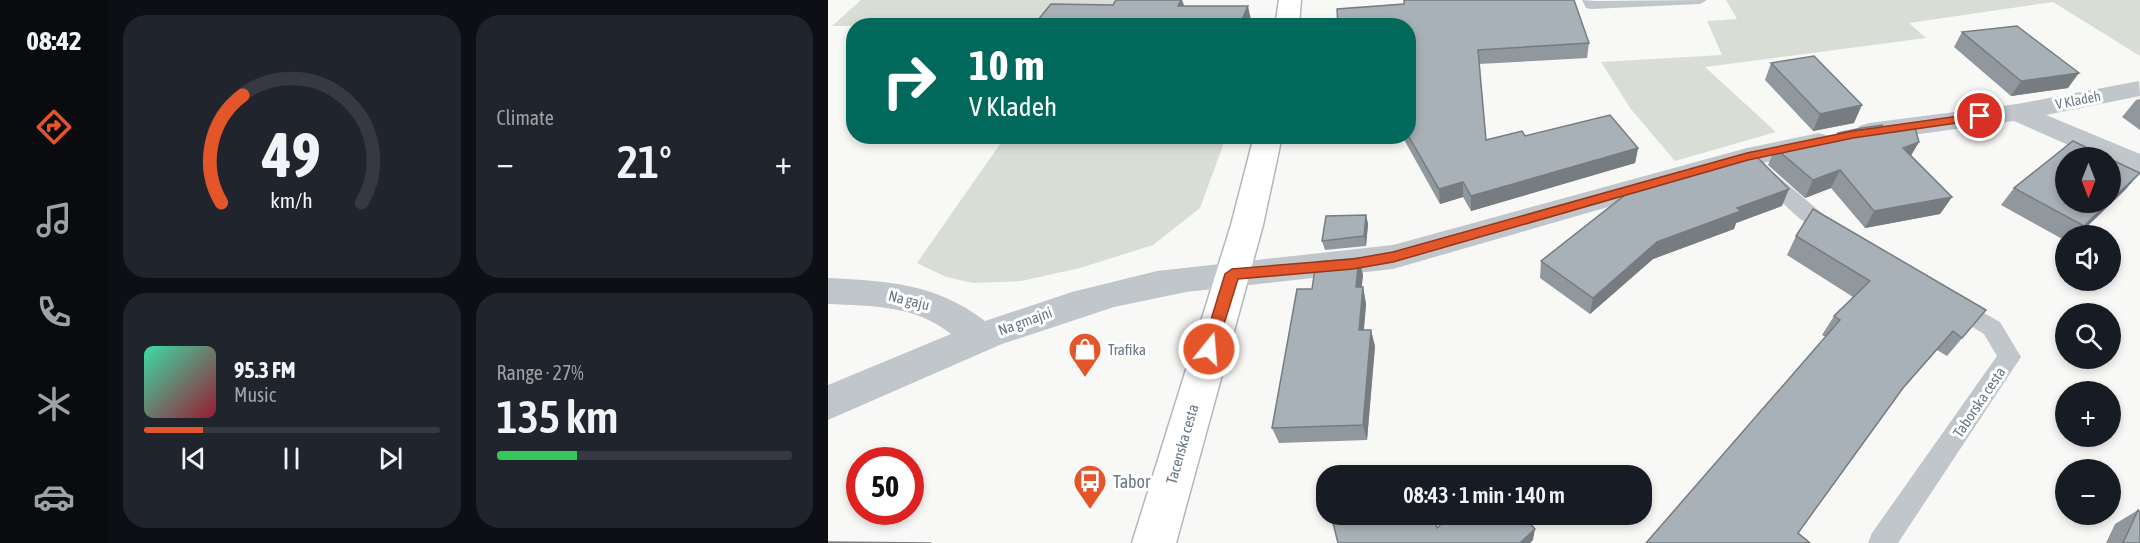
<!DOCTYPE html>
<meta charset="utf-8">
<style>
body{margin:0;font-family:"Asap Condensed",sans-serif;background:#20242c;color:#f1f3f6;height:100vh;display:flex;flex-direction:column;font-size:22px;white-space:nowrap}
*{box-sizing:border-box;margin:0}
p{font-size:20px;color:#9ea1a6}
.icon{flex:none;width:33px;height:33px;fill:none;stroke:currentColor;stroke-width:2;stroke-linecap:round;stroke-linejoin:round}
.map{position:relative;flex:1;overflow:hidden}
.drawer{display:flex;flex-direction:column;gap:15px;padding:15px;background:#0d0f14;width:720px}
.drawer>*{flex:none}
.guide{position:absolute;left:18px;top:18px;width:570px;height:126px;border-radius:24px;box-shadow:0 3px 9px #0003;background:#00695c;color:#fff;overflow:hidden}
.needle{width:39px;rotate:180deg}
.tools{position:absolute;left:1227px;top:147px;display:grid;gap:12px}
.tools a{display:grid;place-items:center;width:66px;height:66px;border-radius:50%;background:#171b24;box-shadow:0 3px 9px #0003;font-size:30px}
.speed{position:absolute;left:18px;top:447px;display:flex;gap:12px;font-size:30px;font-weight:700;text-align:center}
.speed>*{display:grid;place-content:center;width:78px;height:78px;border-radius:50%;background:#171b24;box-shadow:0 3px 9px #0003;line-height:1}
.speed .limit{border:9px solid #d22;background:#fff;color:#111}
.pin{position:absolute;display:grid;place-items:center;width:51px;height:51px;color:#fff;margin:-26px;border:3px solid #fff;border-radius:50%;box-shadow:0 2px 6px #0007}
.me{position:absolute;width:66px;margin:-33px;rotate:17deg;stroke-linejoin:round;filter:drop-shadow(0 0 4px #0008)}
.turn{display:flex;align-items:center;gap:21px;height:126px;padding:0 24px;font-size:27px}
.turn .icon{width:78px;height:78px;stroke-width:2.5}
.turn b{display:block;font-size:42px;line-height:51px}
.big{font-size:45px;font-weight:600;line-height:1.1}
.drawer .tile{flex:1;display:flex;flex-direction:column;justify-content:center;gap:9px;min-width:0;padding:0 21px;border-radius:24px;background:#20242c}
.drawer .dial{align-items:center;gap:0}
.dial svg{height:156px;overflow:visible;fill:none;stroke:#363941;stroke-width:7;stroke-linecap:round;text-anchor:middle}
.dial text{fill:#f1f3f6;stroke:none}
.song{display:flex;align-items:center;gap:18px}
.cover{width:72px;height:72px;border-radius:9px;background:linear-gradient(135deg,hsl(160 70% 55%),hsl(350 70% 35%))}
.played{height:6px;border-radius:3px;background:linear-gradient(90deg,#e4552a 20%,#363941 20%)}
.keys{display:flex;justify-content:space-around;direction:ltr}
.heat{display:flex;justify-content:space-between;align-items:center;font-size:33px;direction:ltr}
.charge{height:9px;border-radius:4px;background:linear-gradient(90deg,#34c759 27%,#363941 0)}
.drawer .tiles{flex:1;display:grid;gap:15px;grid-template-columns:repeat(2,1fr)}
.trip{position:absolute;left:488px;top:465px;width:336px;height:60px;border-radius:24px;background:#171b24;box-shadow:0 3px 9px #0003;font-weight:600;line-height:60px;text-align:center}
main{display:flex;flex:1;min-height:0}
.menu{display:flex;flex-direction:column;width:108px;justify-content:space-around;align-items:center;background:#090b0e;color:#9ea1a6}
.menu .icon{width:42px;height:42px}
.menu .selected{color:#e4552a}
.menu b{font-size:27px;color:#f1f3f6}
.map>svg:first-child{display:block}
</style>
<main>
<nav class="menu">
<b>08:42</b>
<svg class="icon selected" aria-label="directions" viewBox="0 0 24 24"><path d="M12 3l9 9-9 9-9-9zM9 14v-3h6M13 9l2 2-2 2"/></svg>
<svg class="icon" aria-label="music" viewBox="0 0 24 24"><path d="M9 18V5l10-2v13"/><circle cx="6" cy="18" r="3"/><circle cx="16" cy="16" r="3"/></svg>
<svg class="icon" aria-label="phone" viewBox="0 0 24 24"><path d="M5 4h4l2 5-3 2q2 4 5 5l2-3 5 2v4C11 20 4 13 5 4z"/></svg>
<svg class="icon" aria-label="climate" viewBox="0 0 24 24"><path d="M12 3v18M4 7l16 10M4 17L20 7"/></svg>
<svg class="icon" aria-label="car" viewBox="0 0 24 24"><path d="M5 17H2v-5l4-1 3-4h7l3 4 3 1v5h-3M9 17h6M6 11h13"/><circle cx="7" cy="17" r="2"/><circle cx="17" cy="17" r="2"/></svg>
</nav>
<section class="drawer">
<div class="tiles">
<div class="tile dial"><svg viewBox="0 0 100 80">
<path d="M14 69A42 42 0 1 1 86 69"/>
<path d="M14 69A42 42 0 0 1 25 14" stroke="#e4552a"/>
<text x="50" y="56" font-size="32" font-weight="700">49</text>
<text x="50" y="72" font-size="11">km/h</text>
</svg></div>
<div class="tile"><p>Climate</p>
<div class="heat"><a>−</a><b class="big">21°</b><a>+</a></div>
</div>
<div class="tile">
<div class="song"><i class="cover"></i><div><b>95.3 FM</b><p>Music</p></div></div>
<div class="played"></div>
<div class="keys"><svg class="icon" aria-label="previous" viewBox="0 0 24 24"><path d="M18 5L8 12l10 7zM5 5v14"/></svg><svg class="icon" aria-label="pause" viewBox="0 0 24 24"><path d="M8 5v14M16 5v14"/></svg><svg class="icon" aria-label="next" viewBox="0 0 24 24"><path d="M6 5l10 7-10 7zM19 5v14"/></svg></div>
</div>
<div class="tile"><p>Range · 27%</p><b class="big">135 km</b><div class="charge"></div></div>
</div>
</section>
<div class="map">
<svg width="1312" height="543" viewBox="0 0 1312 543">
<rect width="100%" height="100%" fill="#f8f8f6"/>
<path fill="#d8ddd5" d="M33 0H296L287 18 223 25 4 26Z
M898 0H1312V56L1225 2 1081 23 1098 38 877 67 948 132 847 161 802 108 773 62 894 55 879 21 909 19Z
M177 137V136L398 137 372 208 325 245 252 268 193 281 145 283 118 277 89 263Z"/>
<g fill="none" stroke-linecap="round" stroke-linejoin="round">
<defs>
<path id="secondary" d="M451 0H473L471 26H447Z
M426 136H454L435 225 348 543H304L403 225Z"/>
</defs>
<use href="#secondary" stroke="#b1b8bd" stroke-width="3"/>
<path fill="#c1c6ca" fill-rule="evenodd" d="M754 0 768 1 879 0 872 4 763 9 758 8Z
M939 171 946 173 1015 231 1012 236C989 243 949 196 932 181L930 177 932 173Z
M1126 296 1172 322 1193 357 1070 543H1040L1044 533 1169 356 1156 334 1118 311 1115 305 1118 299Z"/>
<path fill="#c1c6ca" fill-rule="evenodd" d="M1311 81 1312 96 1218 115 1312 154V174L1282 163V158H1270L1186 121 1041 141 1031 138 1027 132 1031 126 1041 123 1189 104Z
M991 133 1001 136 1005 142 1001 148 922 166 565 269 358 292 286 307 174 344 0 420V385L123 334C87 305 44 306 0 304V278C60 281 107 283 157 321L244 292 329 271 565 245 919 148Z"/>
<use href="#secondary" fill="#fff" fill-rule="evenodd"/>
</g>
<path fill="#90989d" d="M580 26 761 43 759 58 651 64 658 140 697 136 810 148 807 163 643 211 635 197 612 204 574 136H580Z
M1134 32 1240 88 1183 96 1126 47Z
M943 63 1026 123 985 131 937 80Z
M1312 99V130L1294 117 1308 100Z
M1057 129 1091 142 1083 155 1124 197 1112 214 1037 228 1003 188 977 198 940 165 947 148 1008 137 1010 133Z
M1312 173 1296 191 1249 236H1238V241L1173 205 1186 188Z
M954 206 908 223 906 229 825 259 762 314 712 278 713 261Z
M538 215 540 224 538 246 497 250 494 241Z
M968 236 1158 310 1119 356 1109 350 818 543 998 337 994 335 1006 316 1025 297 959 255Z
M535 275 533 287H535L538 304 536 330 547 346 539 440 451 443 444 428 484 289Z
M1310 510 1312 543H1278L1287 524Z"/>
<path fill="#767c80" d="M353 0H354L359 13 350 6Z
M420 6 423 20 421 26H411Z
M1251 73 1240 88 1183 96 1193 81Z
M1034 105 1026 123 985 131 992 114Z
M1091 142 1081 159 1075 148Z
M810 148 807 163 643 211V196Z
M1012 170 1003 188 977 198 985 180Z
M1312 173 1296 191 1249 236H1248L1256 226 1281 202H1282V201Z
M635 182V197L612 204 611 189Z
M961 189 954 206 908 223 906 229 825 259 762 314 765 298 829 242 909 208Z
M1124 197 1112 214 1037 228 1046 211Z
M538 215 540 224 538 246 536 236Z
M531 258 535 275 532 304 528 287Z
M535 287 538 304 534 347 531 330Z
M543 330 547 346 539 440 535 425Z
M1125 331 1109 350 1060 405 1075 388Z
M707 529 705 540 702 543H692Z"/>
<path fill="#a8b1b7" stroke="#767c80" stroke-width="1.5" d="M288 0H353L350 6H420L411 26H205L223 4 285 5Z
M576 0H746L761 43 650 50 658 140 694 131 697 136 782 115 810 148 643 196 635 182 611 189 580 135V26H510L509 9 576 4Z
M1189 26 1251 73 1193 81 1134 32Z
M986 56 1034 105 992 114 943 63Z
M1086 124 1091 142 1075 148 1124 197 1046 211 1012 170 985 180 947 148 1013 136 1010 133 1034 128 1054 125 1057 129Z
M1245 141 1280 158H1238V202H1281L1256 226 1186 188Z
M924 152 961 189 909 208 913 211 829 242 765 298 713 261 811 184Z
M1282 159 1312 173 1282 201Z
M985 209 1158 310 1134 338 1125 331 1075 388 970 533 982 543H818L1012 320 1006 316 1042 281 968 236Z
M538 215 536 236 494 241 498 216Z
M531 258 528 287H535L531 330H543L535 425 444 428 469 289H484L488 262Z
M1310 510 1312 512V543H1295Z
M529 514H605L609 528 625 514H693L707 529 692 543H510L505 523Z
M0 542 103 543H0Z"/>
<path fill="#e4552a" stroke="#94371b" stroke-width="1.5" d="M1152 113 1156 114V119L1025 138 920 160 565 262 525 269 410 279 387 353H376L374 349 397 274 404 269 525 259 565 252 919 153 1025 131Z"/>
<defs>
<symbol id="shop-pin" viewBox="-11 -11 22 30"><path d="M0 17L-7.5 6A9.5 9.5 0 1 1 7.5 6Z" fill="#e4552a" stroke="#fff"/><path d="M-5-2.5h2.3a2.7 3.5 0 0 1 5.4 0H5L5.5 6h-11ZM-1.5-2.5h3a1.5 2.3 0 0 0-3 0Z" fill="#fff"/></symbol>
<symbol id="bus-pin" viewBox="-11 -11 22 30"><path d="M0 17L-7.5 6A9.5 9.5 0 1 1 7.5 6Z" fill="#e4552a" stroke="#fff"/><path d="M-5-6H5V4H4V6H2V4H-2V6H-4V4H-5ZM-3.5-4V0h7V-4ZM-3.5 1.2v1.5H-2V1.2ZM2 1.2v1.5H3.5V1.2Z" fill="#fff"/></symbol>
</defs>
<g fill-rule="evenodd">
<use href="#shop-pin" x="238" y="330" width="38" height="52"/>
<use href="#bus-pin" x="243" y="462" width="38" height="52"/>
</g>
<g text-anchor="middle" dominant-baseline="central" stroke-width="6" stroke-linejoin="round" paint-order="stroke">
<g font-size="14" fill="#677987" stroke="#fff">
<text transform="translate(1250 100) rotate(-11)">V Kladeh</text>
</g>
<g font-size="15" fill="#677987" stroke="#fff">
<text transform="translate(81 300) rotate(14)">Na gaju</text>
<text transform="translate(197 321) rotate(-20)">Na gmajni</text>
<text transform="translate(1151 402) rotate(-56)">Taborska cesta</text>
<text transform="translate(354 444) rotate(-74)">Tacenska cesta</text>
</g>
<g font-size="15" fill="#677987" stroke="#fff" text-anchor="start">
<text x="280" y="349">Trafika</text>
</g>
<g font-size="18" fill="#677987" stroke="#fff" text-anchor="start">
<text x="285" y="481">Tabor</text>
</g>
</g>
</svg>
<div class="tools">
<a><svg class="needle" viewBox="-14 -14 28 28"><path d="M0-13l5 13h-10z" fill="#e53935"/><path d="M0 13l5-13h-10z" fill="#9ea1a6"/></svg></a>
<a><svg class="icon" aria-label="sound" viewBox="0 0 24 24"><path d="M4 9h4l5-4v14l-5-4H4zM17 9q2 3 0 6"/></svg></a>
<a><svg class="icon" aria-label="search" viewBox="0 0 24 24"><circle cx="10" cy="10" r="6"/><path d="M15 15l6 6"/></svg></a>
<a>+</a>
<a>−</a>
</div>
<div class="speed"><div class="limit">50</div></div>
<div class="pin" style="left:1152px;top:116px;background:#d93025"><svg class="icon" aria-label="arrive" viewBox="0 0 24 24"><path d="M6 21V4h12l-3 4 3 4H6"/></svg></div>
<svg class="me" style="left:381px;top:349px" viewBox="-20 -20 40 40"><circle r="17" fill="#e4552a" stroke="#fff" stroke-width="3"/><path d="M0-11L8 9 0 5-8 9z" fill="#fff"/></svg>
<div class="trip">08:43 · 1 min · 140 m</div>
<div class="guide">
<div class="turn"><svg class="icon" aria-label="right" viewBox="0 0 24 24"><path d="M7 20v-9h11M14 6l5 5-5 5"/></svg><div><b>10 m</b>V Kladeh</div></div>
</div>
</div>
</main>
